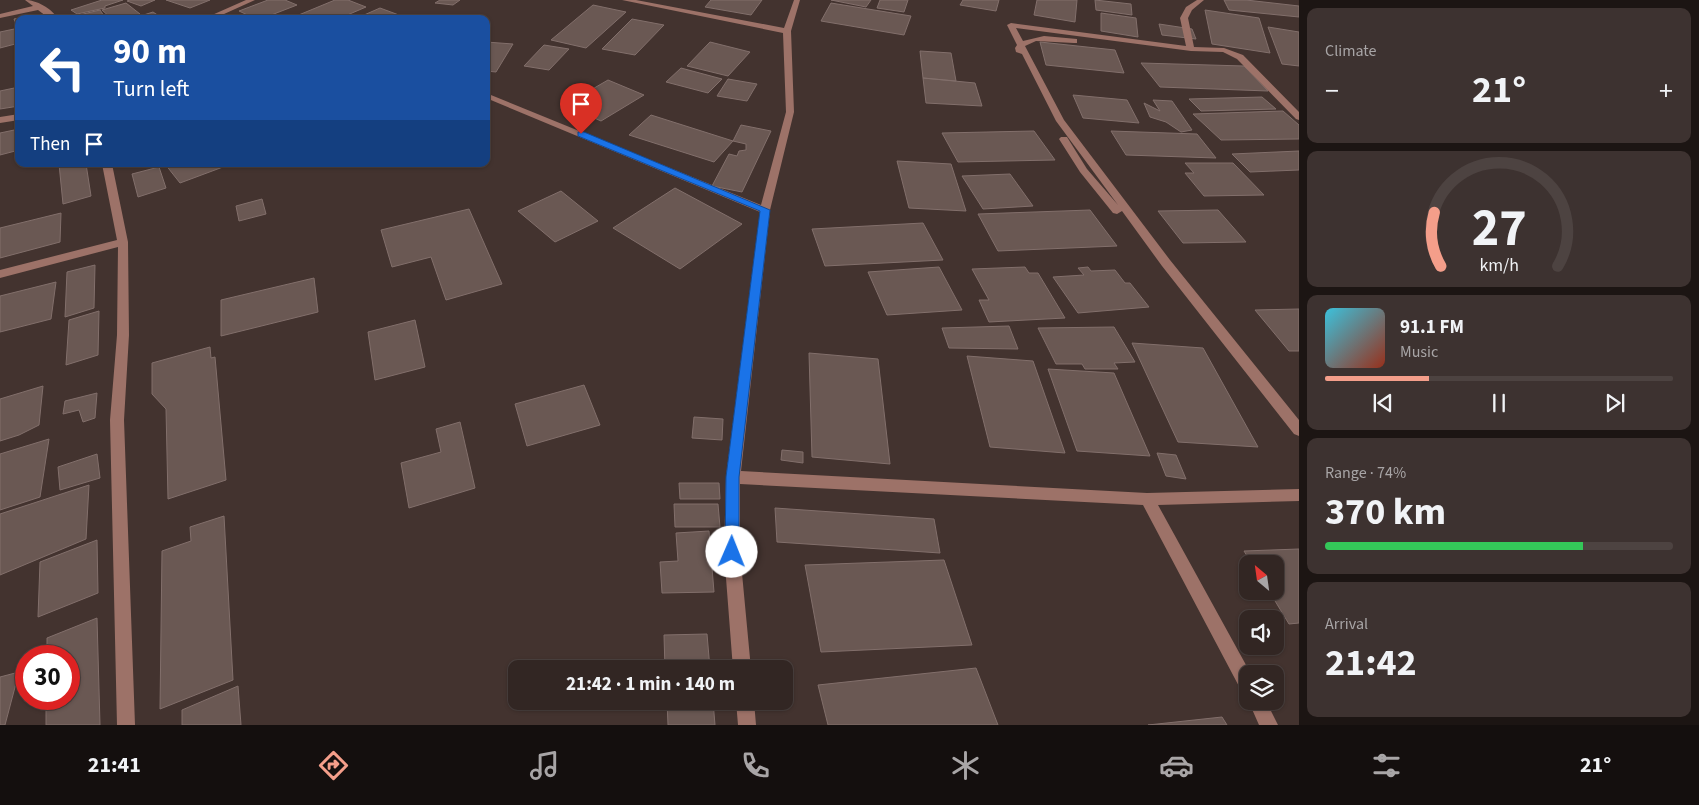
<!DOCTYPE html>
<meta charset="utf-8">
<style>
body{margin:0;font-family:"Source Sans 3",sans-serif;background:#3d3230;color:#f1f3f6;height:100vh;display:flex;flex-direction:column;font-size:19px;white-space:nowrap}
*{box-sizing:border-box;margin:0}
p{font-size:16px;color:#a8a5a6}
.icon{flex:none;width:28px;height:28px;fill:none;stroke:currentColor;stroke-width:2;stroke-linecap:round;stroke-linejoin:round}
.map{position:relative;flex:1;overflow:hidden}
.sheet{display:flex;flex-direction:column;gap:8px;padding:8px;background:#1c1513;width:400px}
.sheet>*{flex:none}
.top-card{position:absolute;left:15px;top:15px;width:475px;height:152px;border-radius:10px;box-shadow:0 1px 4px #0004,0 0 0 1px #4d4341;background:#1a4fa0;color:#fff;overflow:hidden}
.needle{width:32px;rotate:331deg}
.controls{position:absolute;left:1239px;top:555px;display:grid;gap:10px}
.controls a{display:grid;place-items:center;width:45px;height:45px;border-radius:10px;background:#322623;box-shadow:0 1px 4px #0004,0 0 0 1px #4d4341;font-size:25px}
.speed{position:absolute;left:15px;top:645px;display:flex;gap:10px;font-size:25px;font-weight:700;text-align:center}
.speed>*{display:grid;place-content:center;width:65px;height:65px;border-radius:50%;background:#322623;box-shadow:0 1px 4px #0004,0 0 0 1px #4d4341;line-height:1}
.speed .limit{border:8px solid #d22;background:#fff;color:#111}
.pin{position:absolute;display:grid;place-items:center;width:42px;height:42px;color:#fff;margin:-51px -21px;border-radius:50% 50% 50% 0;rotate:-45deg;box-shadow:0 0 5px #0007}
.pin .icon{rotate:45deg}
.me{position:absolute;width:55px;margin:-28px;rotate:1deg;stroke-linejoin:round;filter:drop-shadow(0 0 4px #0008)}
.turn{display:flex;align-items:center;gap:18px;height:105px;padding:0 15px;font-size:22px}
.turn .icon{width:65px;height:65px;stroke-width:2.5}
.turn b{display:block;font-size:35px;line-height:42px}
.then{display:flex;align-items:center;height:48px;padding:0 15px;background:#0003;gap:10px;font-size:19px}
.big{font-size:38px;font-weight:700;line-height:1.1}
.sheet .card{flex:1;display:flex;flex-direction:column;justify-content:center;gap:8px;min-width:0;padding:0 18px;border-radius:10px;background:#3d3230}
.sheet .dial{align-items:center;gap:0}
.dial svg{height:130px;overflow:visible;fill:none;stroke:#4d4341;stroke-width:7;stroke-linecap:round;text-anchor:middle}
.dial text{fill:#f1f3f6;stroke:none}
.song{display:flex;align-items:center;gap:15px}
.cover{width:60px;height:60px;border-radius:8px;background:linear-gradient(135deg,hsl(190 70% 55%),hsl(10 70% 35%))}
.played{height:5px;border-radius:2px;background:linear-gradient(90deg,#f49e8a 30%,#4d4341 30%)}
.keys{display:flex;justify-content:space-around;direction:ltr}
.heat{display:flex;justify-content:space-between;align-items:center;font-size:28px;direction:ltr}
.charge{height:8px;border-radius:4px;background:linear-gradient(90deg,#34c759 74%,#4d4341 0)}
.trip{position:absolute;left:508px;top:660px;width:285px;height:50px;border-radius:10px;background:#322623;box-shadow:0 1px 4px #0004,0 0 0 1px #4d4341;font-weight:700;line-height:50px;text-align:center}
.menu{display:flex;height:80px;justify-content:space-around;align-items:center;background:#140f0e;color:#a8a5a6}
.menu .icon{width:35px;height:35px}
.menu .active{color:#f49e8a}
.menu b{font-size:22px;color:#f1f3f6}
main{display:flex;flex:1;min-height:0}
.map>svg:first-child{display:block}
</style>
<main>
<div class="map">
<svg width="1299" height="725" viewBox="0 0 1299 725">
<rect width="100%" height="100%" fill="#43332f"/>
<path fill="#6a5853" stroke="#826f6b" d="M102 0H123L105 6V8L77 14 71 10Z
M130 0H155L141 6 127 1Z
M166 0H210L190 8Z
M268 0H285L297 5 261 19H256L239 11Z
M335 0H348L366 7 338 19H289Z
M440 0H460L453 5 435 3Z
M711 0H762L751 15 705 7Z
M831 0H871L866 7Z
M880 0H908L904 12 877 8Z
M963 0H999L996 11 960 5Z
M1037 0H1077L1075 22 1034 15Z
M1095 0 1131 4 1132 15 1096 10Z
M1224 0H1246L1299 6V17L1229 10Z
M126 3 140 14 123 19H112L102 10Z
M831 3 911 16 904 35 821 21Z
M593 5 626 12 586 48 551 40Z
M380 8 407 18 355 19Z
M100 10 106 19H81L79 15Z
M1205 10 1259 18 1270 53 1212 44Z
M153 12 162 18 131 19Z
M1101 13 1136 18 1138 37 1101 31Z
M35 15 36 19H19V27H17L14 19Z
M632 19 664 25 635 55 602 49Z
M1159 24 1192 29 1196 39 1162 35Z
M1268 27 1299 32V66L1282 64Z
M19 28V43L0 48V32Z
M486 42 513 44 496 72 486 71Z
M710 42 750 52 728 76 687 66Z
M1040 42 1115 50 1124 73 1046 65Z
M544 45 569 49 549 70 524 66Z
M920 51 951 53 956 81 923 78Z
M1141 63 1244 66 1268 91 1160 87Z
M681 68 722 79 708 93 666 82Z
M923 78 975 83 982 106 926 103Z
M728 79 757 84 747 101 717 96Z
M608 80 644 95 601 121 565 105Z
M19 87V106L0 109V91Z
M1073 95 1127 100 1139 123 1083 118Z
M1262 97 1276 109 1201 111 1189 99Z
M1153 100 1172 101 1192 130 1181 132 1166 122 1150 117 1144 103 1160 111Z
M1283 111 1299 125V139L1221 140 1193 114Z
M651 115 733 141 714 162 629 135Z
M741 125 771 131 742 192 712 186 729 154 737 156 739 151 746 150V144L733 141Z
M19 129V150L0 155V133Z
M1034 131 1055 160 958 162 942 133Z
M1111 131 1197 134 1216 158 1126 155Z
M1299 151V170L1250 172 1232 154Z
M897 161 951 164 966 211 909 208Z
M1185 163H1233L1264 195 1204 196 1185 173H1194Z
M59 164H86L91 196 63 204Z
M165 164H231L180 183Z
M159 167 166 188 138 197 132 174Z
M1010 174 1033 206 983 209 962 176Z
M675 188 742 224 680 269 613 228Z
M561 191 598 221 555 242 518 211Z
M262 199 266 214 239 221 236 206Z
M469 209 502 284 446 300 431 257 392 267 381 230Z
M1090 210 1117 246 998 251 978 214Z
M1218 210 1246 242 1183 243 1158 211Z
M61 213 60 242 0 258V228Z
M923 223 943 260 825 266 812 229Z
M95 265 94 308 65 317 67 272Z
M939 267 962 310 887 315 868 272Z
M1025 267 1029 273H1038L1065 318 989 322 979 300H989L972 269Z
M1088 267 1091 271 1115 270 1125 283H1130L1149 307 1078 313 1053 277 1084 275 1078 268Z
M314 278 318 312 221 336V300Z
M56 282 51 319 0 332V296Z
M1299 309V351H1289L1255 310Z
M99 311 98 355 66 365 69 320Z
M415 320 425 367 375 380 368 332Z
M1009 326 1018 349 949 348 942 328Z
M1114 327 1135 362 1114 363 1118 369H1085L1082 364H1056L1038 328Z
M1132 343 1203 348 1258 447 1178 442Z
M210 347 211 358 215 357 226 480 168 499 166 409 152 394V363Z
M809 353 878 359 890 464 812 457Z
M967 356 1033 361 1065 453 990 447Z
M1048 369 1114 373 1150 456 1077 451Z
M584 385 600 425 527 446 515 404Z
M43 386 39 425 19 435 0 441V399Z
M97 393 95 418 83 422 79 410 63 414 65 401Z
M694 417 723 419 722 440 692 438Z
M460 422 475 488 409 508 401 463 441 452 436 429Z
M49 439 40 497 0 510V454Z
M782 450 803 452V463L781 460Z
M1157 453 1176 455 1186 479 1166 476Z
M97 454 100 478 60 490 58 467Z
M679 483H719L720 499H680Z
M89 485 86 539 0 575V514Z
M674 504H718L720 527H675Z
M775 508 934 519 940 553 777 542Z
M224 516 233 680 160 709 162 551 191 541 190 527Z
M709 531 714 592 662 593 660 562 678 561 676 533Z
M97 540 98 593 38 617 40 562Z
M1299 549V623L1289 624 1269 591H1275V564H1252L1244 551Z
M944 560 972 645 821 652 805 565Z
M97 618 100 725H46V699H69V656H47V638Z
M707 634 710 669H665L664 635Z
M976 668 998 725H828L818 685Z
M19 672 5 725H0V677Z
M238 686 241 725H182V710Z
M667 701H713L715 725H668Z
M1222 717 1227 725H1148Z"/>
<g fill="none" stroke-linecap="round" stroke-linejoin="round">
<path fill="#9d7268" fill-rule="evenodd" d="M25 0C36 0 52 8 58 19H50L38 10 0 18V14L33 6Z
M246 0H255L213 19H203Z
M622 0H636L784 28 794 0H800L791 31 794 112 770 210 741 471 1147 493 1299 489V501L1158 505 1251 674H1248V695L1242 692 1143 505 740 484V552L751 669H733L724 552 726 477 760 212 486 98V93L761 205 786 112 783 33Z
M1197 0H1204L1192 10 1188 18 1194 47 1224 48 1243 55 1299 112V120L1296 119 1237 59 1223 52 1191 51 1016 28 1023 41 1044 36 1077 39V43H1074L1036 41 1025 46 1064 120 1170 260 1299 420V436L1294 434 1162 266 1122 211 1117 214 1113 213 1080 172 1059 139 1061 137H1067L1087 169 1118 205 1056 121 1022 54 1016 52 1015 48 1017 45 1007 25 1011 23 1186 46 1180 18 1186 7Z
M19 114V120L0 123V117Z
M102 164H112L128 242 129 335 124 420 135 725H117L110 420 117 335 118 247 0 278V270L117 240Z
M1248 700 1266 701 1278 725H1259Z
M736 701H754L756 725H738Z"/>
</g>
<path fill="#1a73e8" stroke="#114b97" d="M578 132H584L770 210 739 477V552L737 557 732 559 727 557 725 552 726 477 760 211 578 136Z"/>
</svg>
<div class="controls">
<a><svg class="needle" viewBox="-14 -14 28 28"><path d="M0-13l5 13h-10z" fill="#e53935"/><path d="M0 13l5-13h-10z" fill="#a8a5a6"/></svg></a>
<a><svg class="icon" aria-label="sound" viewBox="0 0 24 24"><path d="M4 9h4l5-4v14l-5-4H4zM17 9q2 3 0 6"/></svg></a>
<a><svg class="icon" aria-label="layers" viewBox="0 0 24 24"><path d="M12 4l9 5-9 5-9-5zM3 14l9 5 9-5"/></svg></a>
</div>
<div class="speed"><div class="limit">30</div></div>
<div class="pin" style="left:581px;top:134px;background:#d93025"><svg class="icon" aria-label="arrive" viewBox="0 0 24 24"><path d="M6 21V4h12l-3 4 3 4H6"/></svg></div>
<svg class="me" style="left:732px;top:552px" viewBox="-20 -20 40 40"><circle r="19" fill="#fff"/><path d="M0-13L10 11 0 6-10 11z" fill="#1a73e8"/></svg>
<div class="trip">21:42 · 1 min · 140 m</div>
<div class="top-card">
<div class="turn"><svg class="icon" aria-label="left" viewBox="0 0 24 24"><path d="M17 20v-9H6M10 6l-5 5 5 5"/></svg><div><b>90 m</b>Turn left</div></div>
<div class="then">Then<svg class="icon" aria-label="arrive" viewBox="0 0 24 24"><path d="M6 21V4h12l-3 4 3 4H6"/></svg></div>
</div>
</div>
<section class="sheet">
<div class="card"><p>Climate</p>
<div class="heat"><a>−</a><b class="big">21°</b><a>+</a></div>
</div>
<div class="card dial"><svg viewBox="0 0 100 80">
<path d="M14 69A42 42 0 1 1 86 69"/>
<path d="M14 69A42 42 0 0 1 10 36" stroke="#f49e8a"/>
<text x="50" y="56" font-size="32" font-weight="700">27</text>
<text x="50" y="72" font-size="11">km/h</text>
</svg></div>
<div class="card">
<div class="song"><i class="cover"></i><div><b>91.1 FM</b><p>Music</p></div></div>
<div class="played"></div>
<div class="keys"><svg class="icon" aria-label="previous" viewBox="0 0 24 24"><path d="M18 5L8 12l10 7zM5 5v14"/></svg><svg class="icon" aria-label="pause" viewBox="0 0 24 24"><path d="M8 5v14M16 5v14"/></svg><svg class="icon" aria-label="next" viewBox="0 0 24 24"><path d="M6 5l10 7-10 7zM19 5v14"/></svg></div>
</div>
<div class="card"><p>Range · 74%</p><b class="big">370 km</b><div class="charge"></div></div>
<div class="card"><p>Arrival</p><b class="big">21:42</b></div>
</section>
</main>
<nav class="menu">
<b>21:41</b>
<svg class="icon active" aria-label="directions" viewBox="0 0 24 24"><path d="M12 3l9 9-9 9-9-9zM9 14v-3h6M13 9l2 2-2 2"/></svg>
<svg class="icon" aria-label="music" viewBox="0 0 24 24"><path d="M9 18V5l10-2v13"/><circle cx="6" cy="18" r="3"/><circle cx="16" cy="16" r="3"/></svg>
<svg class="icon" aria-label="phone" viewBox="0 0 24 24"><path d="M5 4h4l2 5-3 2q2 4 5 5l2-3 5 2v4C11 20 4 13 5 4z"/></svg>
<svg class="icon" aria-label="climate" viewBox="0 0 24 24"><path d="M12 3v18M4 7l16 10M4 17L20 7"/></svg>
<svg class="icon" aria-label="car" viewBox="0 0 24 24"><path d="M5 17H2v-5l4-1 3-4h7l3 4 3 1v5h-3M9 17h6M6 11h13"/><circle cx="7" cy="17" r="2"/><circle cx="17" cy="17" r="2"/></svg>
<svg class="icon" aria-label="filters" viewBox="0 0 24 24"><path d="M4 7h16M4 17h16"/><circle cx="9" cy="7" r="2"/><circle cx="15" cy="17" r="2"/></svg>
<b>21°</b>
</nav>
